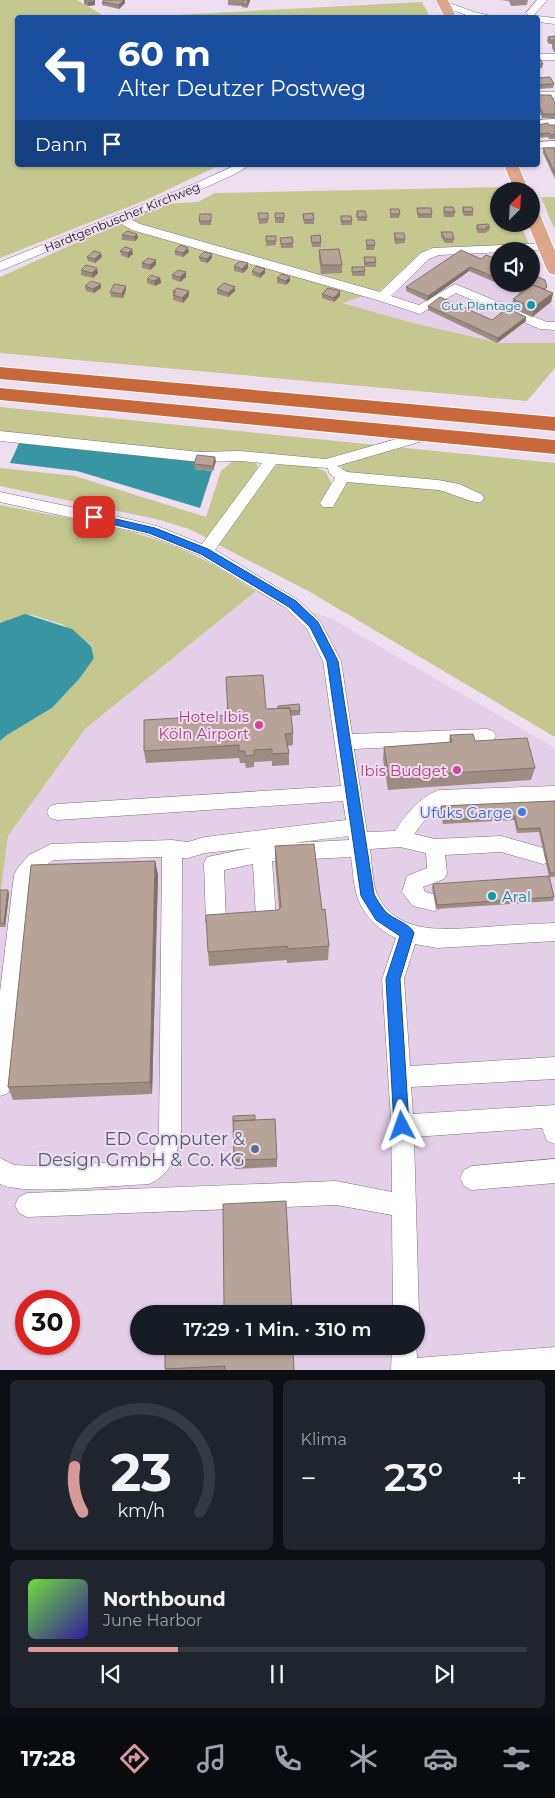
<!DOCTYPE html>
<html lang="de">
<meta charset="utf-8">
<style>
body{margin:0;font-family:Montserrat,sans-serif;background:#20242c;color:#f1f3f6;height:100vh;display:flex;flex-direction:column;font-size:19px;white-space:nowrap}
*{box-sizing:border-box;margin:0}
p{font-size:16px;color:#9ea1a6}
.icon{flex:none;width:28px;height:28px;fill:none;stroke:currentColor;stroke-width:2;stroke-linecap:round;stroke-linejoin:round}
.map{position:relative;height:1370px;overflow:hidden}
.panel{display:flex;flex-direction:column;gap:10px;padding:10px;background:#0d0f14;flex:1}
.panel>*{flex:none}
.banner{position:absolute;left:15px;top:15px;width:525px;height:152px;border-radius:5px;box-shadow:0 1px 4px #0004;background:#1a4fa0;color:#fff;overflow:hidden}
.needle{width:32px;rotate:24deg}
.buttons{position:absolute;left:490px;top:182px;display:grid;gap:10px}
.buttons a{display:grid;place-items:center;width:50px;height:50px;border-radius:50%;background:#171b24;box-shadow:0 1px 4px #0004;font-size:25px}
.speed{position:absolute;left:15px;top:1290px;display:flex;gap:10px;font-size:25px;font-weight:700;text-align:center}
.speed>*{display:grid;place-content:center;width:65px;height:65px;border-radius:50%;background:#171b24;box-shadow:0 1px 4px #0004;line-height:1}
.speed .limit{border:8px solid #d22;background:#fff;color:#111}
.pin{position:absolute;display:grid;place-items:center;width:42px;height:42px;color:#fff;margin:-21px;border-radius:10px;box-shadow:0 2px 8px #0006}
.me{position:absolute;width:55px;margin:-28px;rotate:356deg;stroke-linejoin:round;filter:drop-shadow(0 0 4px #0008)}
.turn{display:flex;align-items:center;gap:18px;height:105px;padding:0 20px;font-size:22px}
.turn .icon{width:65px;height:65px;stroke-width:2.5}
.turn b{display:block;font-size:35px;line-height:42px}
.then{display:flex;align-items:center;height:48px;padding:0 20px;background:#0003;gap:10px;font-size:19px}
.big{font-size:38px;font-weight:600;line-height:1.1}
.panel .card{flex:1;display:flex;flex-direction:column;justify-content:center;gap:8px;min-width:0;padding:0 18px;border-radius:8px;background:#20242c}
.panel .dial{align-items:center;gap:0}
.dial svg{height:130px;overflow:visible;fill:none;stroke:#363941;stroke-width:7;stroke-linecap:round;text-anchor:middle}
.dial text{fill:#f1f3f6;stroke:none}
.song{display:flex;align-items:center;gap:15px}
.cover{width:60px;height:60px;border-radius:8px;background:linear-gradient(135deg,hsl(100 70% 55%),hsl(250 70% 35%))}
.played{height:5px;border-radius:2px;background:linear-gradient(90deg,#d8999b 30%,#363941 30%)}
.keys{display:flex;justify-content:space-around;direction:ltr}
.heat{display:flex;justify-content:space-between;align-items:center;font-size:28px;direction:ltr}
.panel .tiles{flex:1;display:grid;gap:10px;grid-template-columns:1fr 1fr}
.card:last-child{grid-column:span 2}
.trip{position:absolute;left:130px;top:1305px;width:295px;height:50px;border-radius:25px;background:#171b24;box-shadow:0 1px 4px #0004;font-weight:600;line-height:50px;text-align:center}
.tabs{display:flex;height:80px;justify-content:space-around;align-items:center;background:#090b0e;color:#9ea1a6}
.tabs .icon{width:35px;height:35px}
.tabs .on{color:#d8999b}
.tabs b{font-size:22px;color:#f1f3f6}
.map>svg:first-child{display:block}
</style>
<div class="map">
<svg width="555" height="1371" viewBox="0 0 555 1371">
<rect width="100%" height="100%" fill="#eddef0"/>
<path fill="#e3d0e8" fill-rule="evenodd" d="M529 244 555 312V343H500L413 323 342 303 381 290 429 248ZM499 251H531V284H499Z
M256 591 332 619 555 748V1370L0 1371V897L8 836 85 729ZM26 1301H69V1344H26ZM139 1314H416V1346H139Z"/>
<path fill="#c4c88f" d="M0 0H77L106 17 18 18V165H220L146 200 0 258Z
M422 2 430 17H136Z
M503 187 505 191H499V224H520L529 244 429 248 381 290 342 303 413 323 500 343H555V368L527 401 0 353V277L162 204 198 202 215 193Z
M541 197H555V229L553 226Z
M0 407 555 463V737L310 592 217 544C227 530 261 474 271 468 287 458 311 464 326 472L332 485 322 502 327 507 344 483 355 482 437 488 475 500 478 496C464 490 449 482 434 481 409 479 371 484 348 473 343 471 341 466 338 462L229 453 199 455 0 433Z
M235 459 256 463 259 470 209 539 189 529 160 520 0 486V468L75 476 206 517 221 471Z
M0 505C63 518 138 527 196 556 217 566 236 579 256 591L85 729 8 836 0 897V741L7 735 52 708 80 678 94 658 91 645 64 625 32 615 0 623Z"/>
<path fill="#3896a3" d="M20 441 196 460 194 469 212 471 200 508 77 471 10 463Z
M25 614 72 629 91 646 94 658 80 678 52 708 7 735 0 741V623Z"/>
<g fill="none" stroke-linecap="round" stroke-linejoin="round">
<defs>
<path id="minor" d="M537 0H547L534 15H528L526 13Z
M444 1 474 12 500 18 472 17 441 6V2Z
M538 16 555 18V24L538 22V18H534Z
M538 54H555V60H538Z
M538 92H555V98H538Z
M555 119V125L538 126V120Z
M555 141V147L538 148V142Z
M236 165H250L233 175 202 189 128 218 140 224 380 292 421 253 433 248 549 243 551 246 549 249 545 250 439 255 429 259 391 296 419 305 455 284 547 322H555V330L540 329 456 293 420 314 377 300 132 230 118 222 0 271V262L194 184Z
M428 430 433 432 435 435 433 438 337 466 347 472 438 480 459 484 481 494 484 498 481 502C471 504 451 492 438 490L347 482 333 507H323L320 503 335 478 329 473 328 468 276 464 215 550 298 600 320 621 341 661 352 734 487 729 493 731 496 736 493 741 487 743 354 749 367 832 395 831C406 815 419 797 439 790L555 786V802L443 806 424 821 414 834 435 839 501 836 550 850 553 856 550 862 543 864 501 852 445 855 447 873 444 879 423 887 425 892 441 896 444 902 441 908 434 911 413 906 402 892 407 876 427 868 426 853 400 847 370 849C372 861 372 883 377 894 397 937 448 929 486 927 509 925 532 924 555 923V941L437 948 415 944 404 979 410 1066 555 1057V1079L411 1087 413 1114 555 1105V1144L547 1141 542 1128 414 1137 419 1314 416 1320V1314H393L392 1215 336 1205 27 1217 19 1213 15 1205 19 1197 27 1193 336 1181 392 1192 391 1120 382 979 396 938C380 931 362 914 357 896 353 883 353 869 351 857L272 861 276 918 273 924 266 927 259 924 256 918 253 864 224 870 226 922 223 928 216 931 209 928 206 922 204 863 207 857 251 848 205 853 188 858H182L181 1133C177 1155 171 1175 149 1184 119 1185 22 1196 0 1184V1158L14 1165 34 1166 144 1161 155 1149 159 1133 162 857 54 860 43 867 34 878 11 1085 8 1093 0 1096V992L14 875 17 869 29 855 51 844 172 840 188 842 205 837 346 820 343 801 57 820 50 818 47 812 50 806 57 804 341 786 323 661 307 629 286 608 199 555 146 534 0 502V492L132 520 157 526 202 544 262 463 240 461 200 462 0 441V431L200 452 240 451 326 459ZM348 836 349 840 293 843Z
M555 1159V1183L472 1190 464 1186 460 1178 464 1170 472 1166Z
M416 1342 417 1358 555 1347V1371H391L392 1346H416Z"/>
<path id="major" d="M436 0H448L457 18H445Z
M504 165H518L529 191H515Z
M531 208 536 209 539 212 555 251V275L549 273 547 270 528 224H531Z"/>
<path id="highway" d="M0 367 555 417V431L0 379Z
M0 388 555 440V454L0 400Z"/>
</defs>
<use href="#minor" stroke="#7d7080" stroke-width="1"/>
<use href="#major" stroke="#fff" stroke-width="2"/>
<use href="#highway" stroke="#fff" stroke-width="2"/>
<use href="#minor" fill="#fff" fill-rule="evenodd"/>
<use href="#major" fill="#dda589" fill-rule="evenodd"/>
<use href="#highway" fill="#c7693a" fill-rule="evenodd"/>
</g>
<path fill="#9d8c82" d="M84 0 95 5 88 6 84 4Z
M228 0H250V1L247 8 242 7V6L228 5Z
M500 0H528L527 5 511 6 509 1Z
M102 2 125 3 119 9 102 5Z
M555 36V44H549L547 41 548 37Z
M552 44H555V52H554L552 48Z
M538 57 543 64 542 68H538Z
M538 78 554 84 553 88 538 89Z
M538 95 555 104V118H542L538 108Z
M538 125H555V139H549L548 137 538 138Z
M543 148H555V179L543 153Z
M444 207 455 212 454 217H444L443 212Z
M463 207 473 211V216H464L462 212Z
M417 208 432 214V218H418L417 213Z
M390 209 400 214 399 218H390Z
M357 211 367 217V221H358L356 216Z
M258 213H268V223L259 224Z
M275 213 284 218V223H275Z
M211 214V225H200L199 221Z
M303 214 314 219V224H304Z
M341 216 352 221V225H341Z
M477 225 490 227 489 231 486 232V233H478L476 229Z
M127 231 138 238 135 241 122 240V235Z
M441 232 454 239 453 243H445L441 237Z
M394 233 405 239V243L395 244 394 238Z
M266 236H276V245L266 246Z
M311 236 321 242V247H312Z
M280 238 293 243V248H281Z
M366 240 375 245 374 250H366Z
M319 250 342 265V273L321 274 319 258Z
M120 251 133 254 128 258 121 255Z
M175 251 189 252 183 257 175 255Z
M212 254V258L207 263 200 261 199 257Z
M87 257H102L95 263 88 261Z
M364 257 376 262V267H364Z
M481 259 499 260V284H531L553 293 551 302 532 317 511 308 513 299 520 293 469 271 427 301 406 291V287Z
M156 260V265L150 270 142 268V263Z
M234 266 248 268 243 273 234 271Z
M352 267 365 271V276H352Z
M265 269V273L260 278 252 275V271Z
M81 270 98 273 93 278 81 275Z
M186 272V277L180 282 172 279V275Z
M160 278 161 283 155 286 147 283V279Z
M277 278 290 281 286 285 277 283Z
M85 286 101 288 94 293 86 291Z
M126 286V290L123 298 111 297 110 292Z
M235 287V291L228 297 217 294V289Z
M173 291H189V296L183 303 173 300Z
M340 291V296L334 302 322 298V294Z
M428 306 492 320 526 321 497 343 428 310Z
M216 461 213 471 194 469V464Z
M266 709 300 711V715L291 716 293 733V745L287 746 289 753V765L272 766V761L254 762V767L246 768 245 763H240L239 758 146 763 144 751 228 715Z
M450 735 475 741 535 768 531 780 388 790 383 759 384 747 449 743Z
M555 801V877H549L539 832 517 833 514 820 443 824 440 810 441 806Z
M275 846 322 910 329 946 328 960 287 963V960L209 966 208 952 279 909 275 861Z
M155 861 158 875 152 1094 13 1100 8 1087Z
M433 884 554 897 553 901 436 909 432 888Z
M0 890 9 894 5 927H0Z
M255 1120 277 1159V1167L235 1169 234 1160Z
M289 1349 294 1371H166L165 1369Z"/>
<path fill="#80726a" d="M124 0H125V3L119 9V5Z
M248 0H250V1L247 8V4Z
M95 1V5L88 6V2Z
M137 234 138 238 135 241 134 237Z
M188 248 189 252 183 257V253Z
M132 249 133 254 128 258V253Z
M101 253 102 257 95 263V259Z
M212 254V258L207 263V259Z
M156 260V265L150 270V265Z
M248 263V268L243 273 242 269Z
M470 267 469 271 427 301 428 296Z
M97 268 98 273 93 278 92 273Z
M265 269V273L260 278V274Z
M186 272V277L180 282V277Z
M290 277V281L286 285V281Z
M160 278 161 283 155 286 154 281Z
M101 284V288L94 293 93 289Z
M126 286V290L123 298 122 294Z
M235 287V291L228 297V293Z
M189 291V296L183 303 182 298Z
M340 291V296L334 302V298Z
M553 293 551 302 532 317 533 308Z
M526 317V321L497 343 498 338Z
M215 457 216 461 213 471V466Z
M155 861 158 875 152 1094 150 1082Z
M8 890 9 894 5 927 4 923Z"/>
<path fill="#b7a397" stroke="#80726a" d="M84 0H94L95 1 88 2Z
M104 0H124L119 5 102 2Z
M244 0H248L247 4H242Z
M555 36V40H550L548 37Z
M538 57H539L543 64H538Z
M550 77 554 84 538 85V78Z
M538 95H551L555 104V114H543L538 103Z
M548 123 549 125H555V134L550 135 549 133 538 134V125Z
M543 148H555V173Z
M444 207H453L455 212H445Z
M463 207H472L473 211 464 212Z
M417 208H431L432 214H418Z
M390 209H399L400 214H391Z
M357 211H365L367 217H358Z
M258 213H268V219H259Z
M275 213H284V218H275Z
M313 213 314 219 304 220 303 214Z
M200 214H211V221H199Z
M341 216H351L352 221H341Z
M488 224 490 227H486L487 229H478L477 225Z
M127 231 137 234 134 237 122 235Z
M441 232H452L454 239H445Z
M394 233H404L405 239H396Z
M320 235 321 242 312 243 311 236Z
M266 236H276V241H266Z
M292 237 293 243 281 244 280 238Z
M366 240H374L375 245H367Z
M180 245 188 248 183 253 175 251Z
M125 247 132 249 128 253 120 251Z
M339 249 342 265H322L319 250Z
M461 250 481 259 486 255 499 260V279L470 267 428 296 406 287Z
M94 251 101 253 95 259 87 257Z
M204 252 212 254 207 259 199 257Z
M364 257H375L376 262 365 263Z
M148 258 156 260 150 265 142 263Z
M240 261 248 263 242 269 234 266Z
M86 265 97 268 92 273 81 270Z
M257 266 265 269 260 274 252 271Z
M352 267H364L365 271 352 272Z
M178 270 186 272 180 277 172 275Z
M282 274 290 277 286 281 277 278Z
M531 274 545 280 547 287 544 289 533 285 525 290 509 284H531Z
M151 275 160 278 154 281 147 279Z
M91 281 101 284 93 289 85 286Z
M224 283 235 287 228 293 217 289Z
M114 284 126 286 122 294 110 292Z
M533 285 553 293 533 308 513 299Z
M177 288 189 291 182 298 173 295 176 292 173 291Z
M328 288 340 291 334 298 322 294Z
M440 297 492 320 508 308 526 317 498 338 428 306Z
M197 455 215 457 213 466 194 464Z
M263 675 266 709 290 708 293 733 285 734 289 753 272 754V749L254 750V755L245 756V751H239V745L144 751V720L228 715 226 677Z
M299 704 300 711H290V708H278V706Z
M473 734 475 741 527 738 535 768 389 777 384 747 452 742 450 735Z
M555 801V873H550L540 828 518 829 515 816 444 820 441 806Z
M314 844 322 910 325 909 329 946 288 949 287 946 208 952 206 915 278 910 281 907 275 846Z
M155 861 150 1082 8 1087 31 865Z
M549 876 554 897 437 905 433 884Z
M0 890H8L4 923H0Z
M255 1115V1120L233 1121V1116Z
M275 1119 277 1159 234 1160 233 1121Z
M286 1201 292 1314H166V1309L224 1306 223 1204Z
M165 1346H289V1349H293L294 1371H225V1366L165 1369Z"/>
<path fill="#1a73e8" stroke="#114b97" d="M94 514 155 528 208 549 296 601 318 622 338 661 374 894C377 900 381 906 385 911 393 920 410 923 414 933L400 979 409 1126 407 1131 402 1133 397 1131 394 1126 386 979 400 936 376 920 361 896 327 661 310 627 289 607 201 554 149 533 91 519V515Z"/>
<g fill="#0f9aa8" stroke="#eddef0" stroke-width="2">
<circle cx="531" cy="305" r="5"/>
<circle cx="492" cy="896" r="5"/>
</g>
<g fill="#d1479c" stroke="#eddef0" stroke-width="2">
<circle cx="259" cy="725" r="5"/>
<circle cx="457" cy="770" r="5"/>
</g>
<circle fill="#3f7fe0" stroke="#eddef0" stroke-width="2" cx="522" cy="812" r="5"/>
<circle fill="#5c6f8a" stroke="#eddef0" stroke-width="2" cx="255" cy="1149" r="5"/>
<g text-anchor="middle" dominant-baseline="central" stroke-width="4" stroke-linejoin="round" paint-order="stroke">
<g font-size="12" fill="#1a151c" stroke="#eddef0">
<text transform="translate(122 217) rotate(-22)">Hardtgenbuscher Kirchweg</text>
</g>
<g font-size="12" fill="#0d838f" stroke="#eddef0" text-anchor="end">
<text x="521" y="305">Gut Plantage</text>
</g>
<g font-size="15" fill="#b23c85" stroke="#eddef0" text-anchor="end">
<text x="249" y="716">Hotel Ibis<tspan x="249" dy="17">Köln Airport</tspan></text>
<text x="447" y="770">Ibis Budget</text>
</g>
<g font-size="15" fill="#366cbe" stroke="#eddef0" text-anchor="end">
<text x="512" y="812">Ufuks Garge</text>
</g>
<g font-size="15" fill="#0d838f" stroke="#eddef0" text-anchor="start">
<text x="502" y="896">Aral</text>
</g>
<g font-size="18" fill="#4e5e75" stroke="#eddef0" text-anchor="end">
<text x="245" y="1139">ED Computer &amp;<tspan x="245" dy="21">Design GmbH &amp; Co. KG</tspan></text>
</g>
</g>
</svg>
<div class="buttons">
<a><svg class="needle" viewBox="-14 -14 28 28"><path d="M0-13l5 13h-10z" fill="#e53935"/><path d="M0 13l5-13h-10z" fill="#9ea1a6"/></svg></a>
<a><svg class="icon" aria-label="sound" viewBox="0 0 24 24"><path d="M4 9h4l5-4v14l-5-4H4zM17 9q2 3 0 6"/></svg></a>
</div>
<div class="speed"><div class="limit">30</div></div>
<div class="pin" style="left:94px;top:517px;background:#d93025"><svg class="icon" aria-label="arrive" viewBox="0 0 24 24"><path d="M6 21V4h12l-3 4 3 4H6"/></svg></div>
<svg class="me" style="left:402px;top:1126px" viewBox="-20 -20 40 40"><path d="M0-17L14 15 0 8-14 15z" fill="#1a73e8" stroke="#fff" stroke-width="4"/></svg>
<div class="trip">17:29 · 1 Min. · 310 m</div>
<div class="banner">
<div class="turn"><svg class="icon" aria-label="left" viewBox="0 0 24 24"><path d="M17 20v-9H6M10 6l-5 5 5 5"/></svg><div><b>60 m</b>Alter Deutzer Postweg</div></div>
<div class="then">Dann<svg class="icon" aria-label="arrive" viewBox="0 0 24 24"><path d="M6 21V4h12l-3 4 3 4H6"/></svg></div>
</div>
</div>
<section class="panel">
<div class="tiles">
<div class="card dial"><svg viewBox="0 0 100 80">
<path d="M14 69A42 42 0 1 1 86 69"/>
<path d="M14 69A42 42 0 0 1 9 41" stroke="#d8999b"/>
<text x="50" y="56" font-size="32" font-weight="700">23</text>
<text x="50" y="72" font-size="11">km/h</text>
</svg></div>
<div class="card"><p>Klima</p>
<div class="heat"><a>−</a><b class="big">23°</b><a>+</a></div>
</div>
<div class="card">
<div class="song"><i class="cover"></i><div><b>Northbound</b><p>June Harbor</p></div></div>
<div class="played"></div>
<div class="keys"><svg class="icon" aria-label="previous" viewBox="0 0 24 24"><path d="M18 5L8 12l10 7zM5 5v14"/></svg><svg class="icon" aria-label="pause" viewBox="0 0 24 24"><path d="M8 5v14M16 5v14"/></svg><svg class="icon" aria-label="next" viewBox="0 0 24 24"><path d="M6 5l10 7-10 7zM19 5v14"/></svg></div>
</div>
</div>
</section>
<nav class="tabs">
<b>17:28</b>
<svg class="icon on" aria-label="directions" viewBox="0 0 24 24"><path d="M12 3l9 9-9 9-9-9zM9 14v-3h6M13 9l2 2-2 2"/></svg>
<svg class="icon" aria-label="music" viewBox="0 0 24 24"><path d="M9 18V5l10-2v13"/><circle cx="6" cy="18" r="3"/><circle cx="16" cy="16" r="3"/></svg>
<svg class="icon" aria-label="phone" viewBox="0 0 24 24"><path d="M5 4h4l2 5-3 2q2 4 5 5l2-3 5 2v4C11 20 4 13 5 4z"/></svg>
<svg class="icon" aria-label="climate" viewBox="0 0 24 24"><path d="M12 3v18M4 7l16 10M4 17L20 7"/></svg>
<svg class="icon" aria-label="car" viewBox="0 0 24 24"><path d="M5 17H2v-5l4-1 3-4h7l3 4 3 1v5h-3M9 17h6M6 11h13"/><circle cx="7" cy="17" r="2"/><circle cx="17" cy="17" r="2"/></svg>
<svg class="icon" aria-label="filters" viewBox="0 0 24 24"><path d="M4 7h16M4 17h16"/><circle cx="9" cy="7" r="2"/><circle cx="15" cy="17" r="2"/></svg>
</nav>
